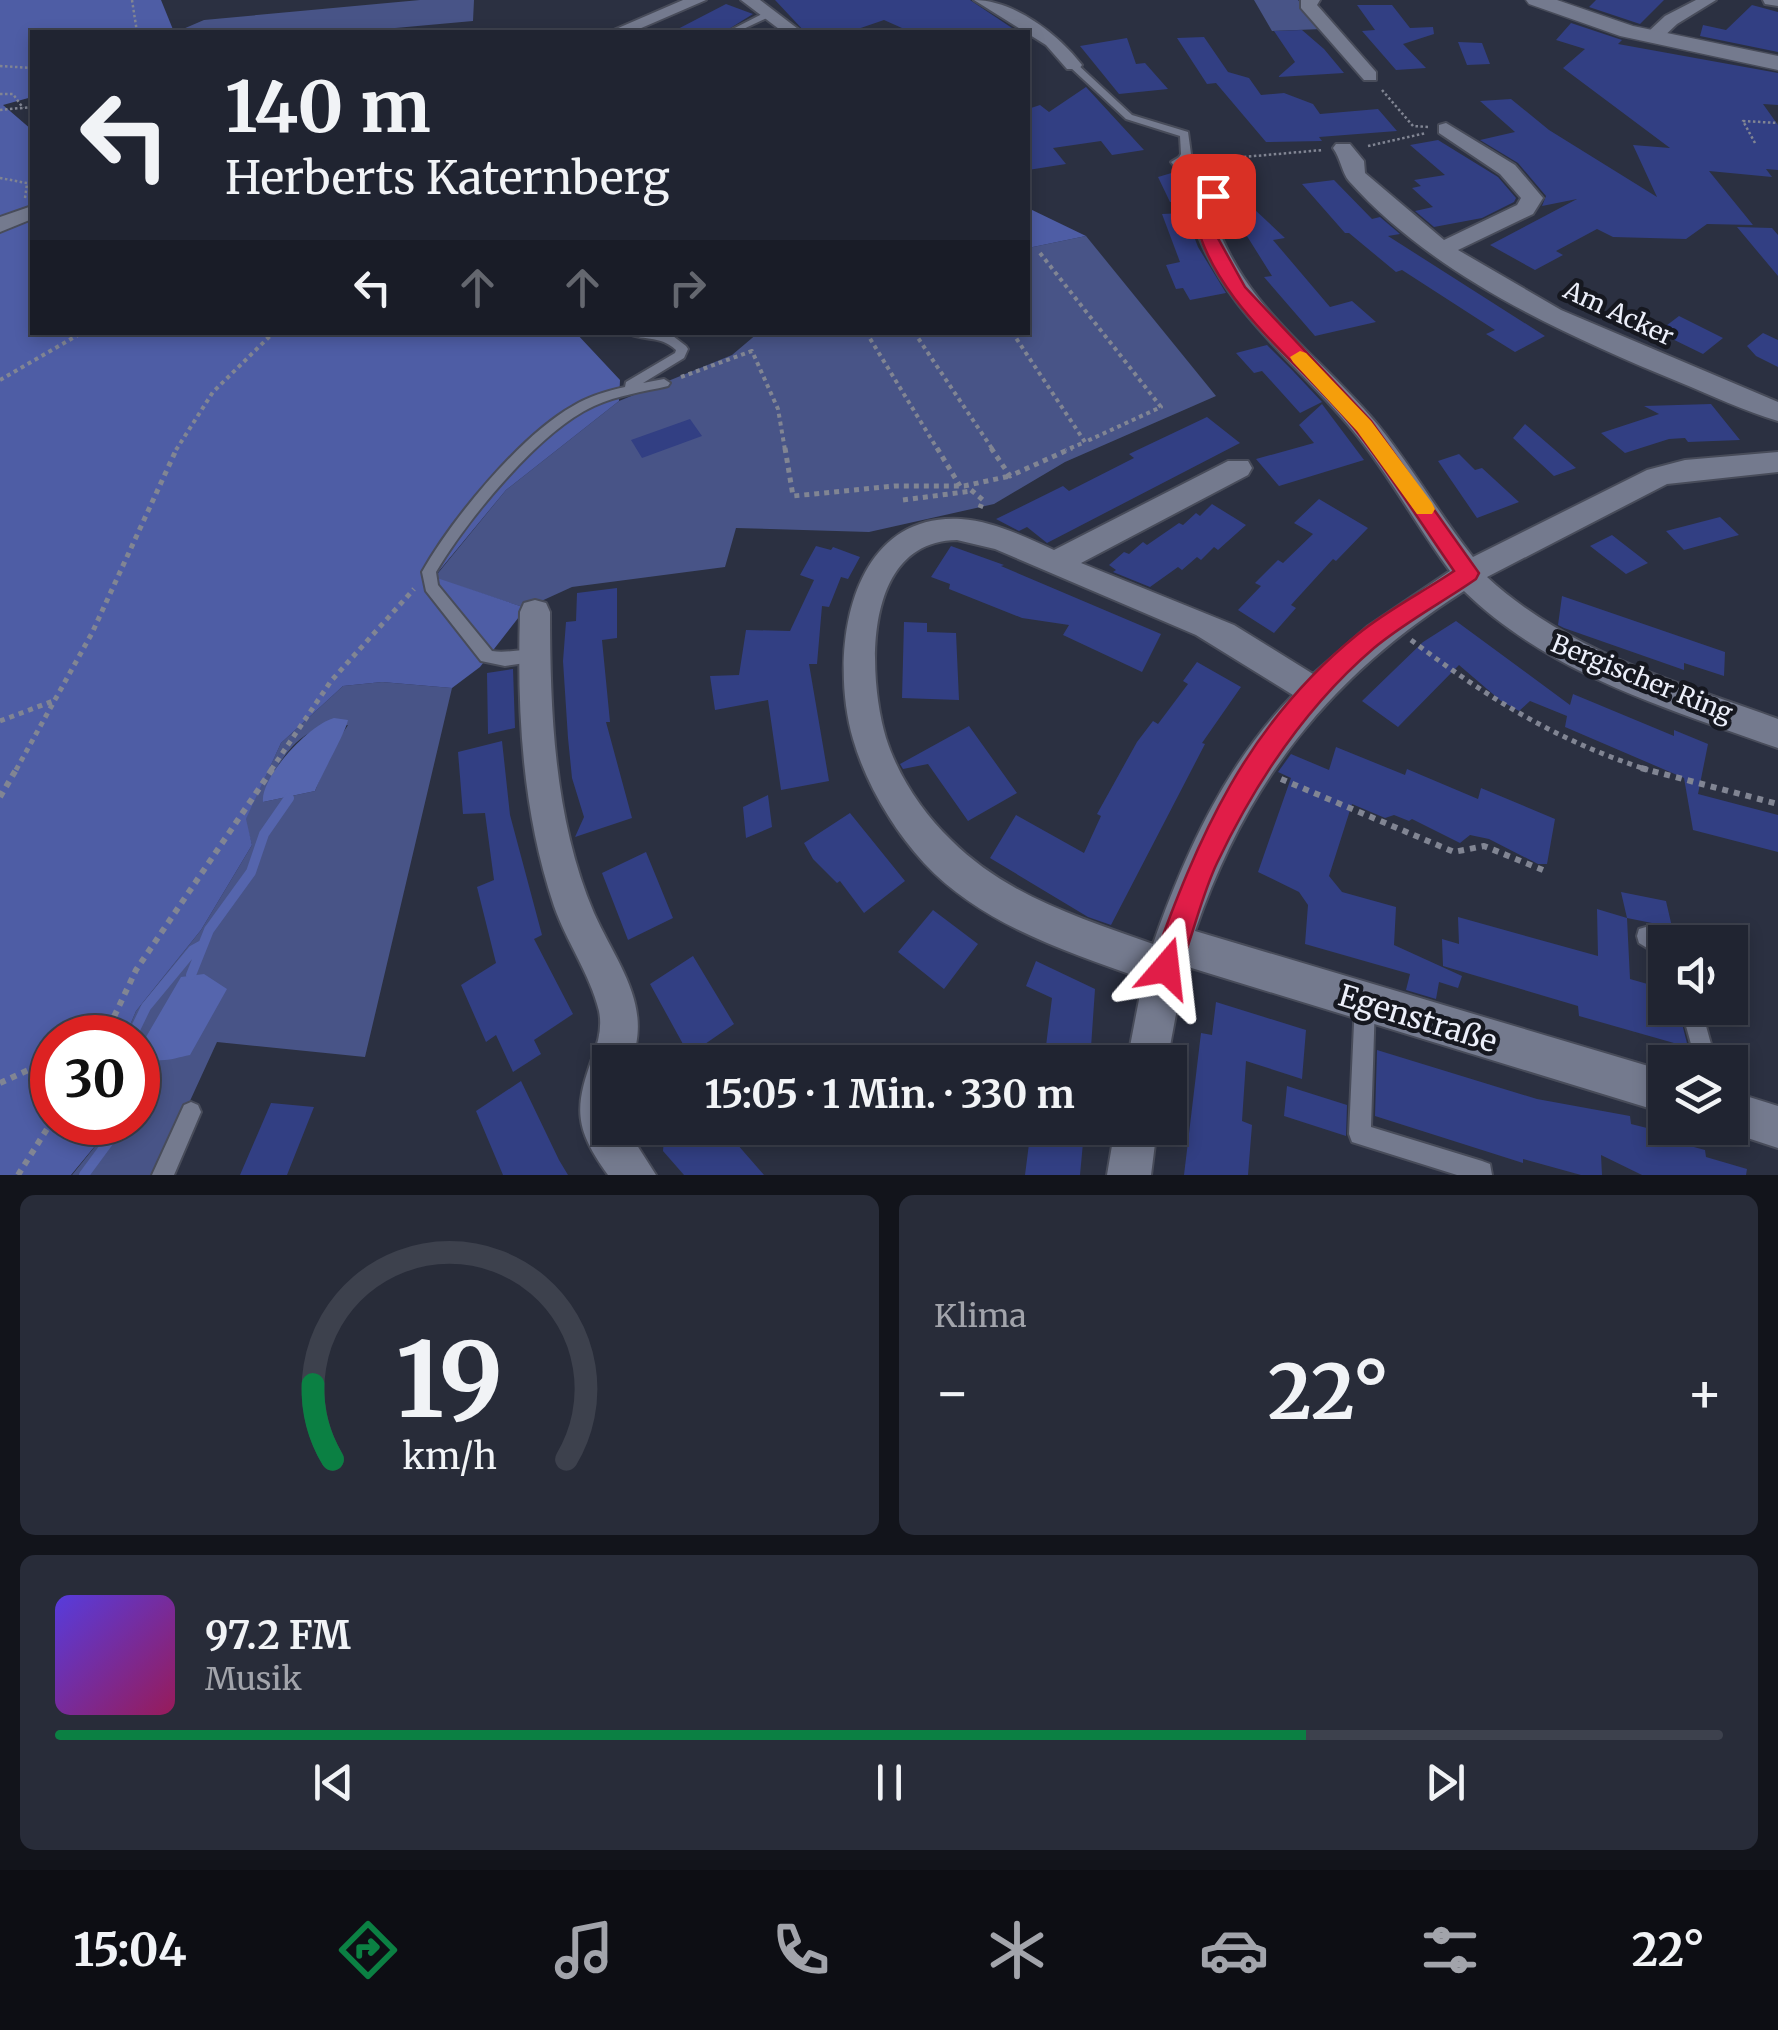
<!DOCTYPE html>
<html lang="de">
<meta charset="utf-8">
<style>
body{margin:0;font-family:Merriweather,serif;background:#282c39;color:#f1f3f6;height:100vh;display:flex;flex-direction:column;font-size:38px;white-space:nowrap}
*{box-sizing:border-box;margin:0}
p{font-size:32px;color:#a2a4ab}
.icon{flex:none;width:55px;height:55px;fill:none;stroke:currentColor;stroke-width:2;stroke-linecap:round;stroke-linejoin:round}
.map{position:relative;height:1175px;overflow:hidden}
.sheet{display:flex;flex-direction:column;gap:20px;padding:20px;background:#12141b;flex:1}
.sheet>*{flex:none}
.hud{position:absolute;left:30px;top:30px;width:1000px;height:305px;border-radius:0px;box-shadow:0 5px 15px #0003,0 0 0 2px #3d414d;background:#202431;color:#f1f3f6;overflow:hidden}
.controls{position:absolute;left:1648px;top:925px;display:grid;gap:20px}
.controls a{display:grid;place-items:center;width:100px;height:100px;border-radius:0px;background:#202431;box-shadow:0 5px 15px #0003,0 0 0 2px #3d414d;font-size:50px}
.speed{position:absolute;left:30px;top:1015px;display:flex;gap:20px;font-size:50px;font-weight:700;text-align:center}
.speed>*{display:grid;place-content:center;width:130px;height:130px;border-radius:50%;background:#202431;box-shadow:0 5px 15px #0003,0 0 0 2px #3d414d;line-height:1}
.speed .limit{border:15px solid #d22;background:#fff;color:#111}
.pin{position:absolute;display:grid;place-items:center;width:85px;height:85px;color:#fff;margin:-42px;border-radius:20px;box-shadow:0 5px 15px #0006}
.me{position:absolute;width:110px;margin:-55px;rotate:17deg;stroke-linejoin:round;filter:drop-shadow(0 0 8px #0008)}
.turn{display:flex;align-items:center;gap:35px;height:210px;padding:0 30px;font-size:45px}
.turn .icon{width:130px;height:130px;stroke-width:2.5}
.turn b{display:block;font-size:70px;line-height:85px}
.lanes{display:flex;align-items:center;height:95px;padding:0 30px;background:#0003;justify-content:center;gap:50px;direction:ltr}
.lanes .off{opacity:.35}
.big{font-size:75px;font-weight:700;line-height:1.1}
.sheet .tile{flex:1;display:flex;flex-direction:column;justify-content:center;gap:15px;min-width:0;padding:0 35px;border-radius:15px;background:#282c39}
.sheet .dial{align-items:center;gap:0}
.dial svg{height:260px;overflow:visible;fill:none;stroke:#3d414d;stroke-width:7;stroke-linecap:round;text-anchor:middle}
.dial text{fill:#f1f3f6;stroke:none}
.song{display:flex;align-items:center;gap:30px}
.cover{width:120px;height:120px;border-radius:15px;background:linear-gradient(135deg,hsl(250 70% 55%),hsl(330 70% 35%))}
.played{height:10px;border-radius:5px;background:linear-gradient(90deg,#0b8043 75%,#3d414d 75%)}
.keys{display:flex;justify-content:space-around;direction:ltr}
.heat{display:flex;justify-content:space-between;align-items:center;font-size:55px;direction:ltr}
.sheet .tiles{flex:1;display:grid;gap:20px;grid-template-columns:1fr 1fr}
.tile:last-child{grid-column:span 2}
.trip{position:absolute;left:592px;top:1045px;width:595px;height:100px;border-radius:0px;background:#202431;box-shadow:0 5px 15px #0003,0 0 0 2px #3d414d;font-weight:700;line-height:100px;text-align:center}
.menu{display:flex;height:160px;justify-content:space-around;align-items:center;background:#0d0e14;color:#a2a4ab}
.menu .icon{width:70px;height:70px}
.menu .active{color:#0b8043}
.menu b{font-size:45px;color:#f1f3f6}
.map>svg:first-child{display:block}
</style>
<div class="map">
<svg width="1778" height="1175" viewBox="0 0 1778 1175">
<rect width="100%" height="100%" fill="#2b3041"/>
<path fill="#485487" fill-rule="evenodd" d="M420 0H474L473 21 351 32H176L204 20Z
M1254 0H1298L1322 29 1272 31Z
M1086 236 1216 396 1065 462 994 504 869 532 736 528 725 567 572 587 526 608 434 578 506 490 619 401 732 355 758 333 1028 332V248Z
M382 682 452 688 365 1057 217 1042 156 1175H72L114 1123 138 1122 141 1089 138 1038 125 1037 136 1011 201 930 252 845 245 820 281 743 343 686ZM348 725 330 753 315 791 263 802C267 778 290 740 315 730 325 727 337 727 348 725Z"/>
<path fill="#4e5da5" d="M0 0H161L174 32H32V97L3 105 32 130V332L576 333 620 380 619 401 506 490 434 577 526 608 480 667 452 688 382 682 343 686 281 743 246 819 252 845 201 930 136 1011 125 1037 52 1038V1122L114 1123 71 1175H0Z
M1028 208 1086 236 1028 248Z"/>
<path fill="#5565ad" d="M334 718 348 720C345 734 322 773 315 791L263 802C260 777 310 724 334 718Z
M204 974 227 989 190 1055C170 1059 153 1067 139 1049L181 977Z"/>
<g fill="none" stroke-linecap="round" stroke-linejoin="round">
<path stroke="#5565ad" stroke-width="10" d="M191 975 209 930 251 872 264 834 289 798
M131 1038 146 1007 193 950 202 945
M138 1066 147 1082 138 1103
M84 1175 123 1122"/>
</g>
<path fill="#323f83" d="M775 0H970L1018 32H911L884 20 849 32H805Z
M1596 0H1664L1640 24 1589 7Z
M726 4 753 14 724 32H672Z
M1357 5H1392L1410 28 1433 27 1434 34 1403 44 1426 68 1396 70 1362 31 1375 30Z
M1752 5 1778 12V52L1700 36 1703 25 1726 30Z
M1571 23 1622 40 1618 44 1778 73V105L1763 104 1778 125V170L1766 169 1772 177 1709 171 1753 225 1707 224 1686 239 1613 237 1597 229 1556 251 1563 255 1535 270 1490 245 1577 199 1542 206 1546 196 1518 163 1480 140 1515 132 1480 101 1511 99 1549 130 1657 197 1633 145 1670 148 1563 68 1585 49 1556 40Z
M1302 30 1324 49 1344 73 1278 77 1295 62 1274 31Z
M1204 37 1228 72 1249 78 1261 95 1284 93 1313 104 1320 114 1378 109 1397 131 1319 137 1322 141 1266 142 1216 83 1207 84 1177 38Z
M1127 38 1136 64 1145 63 1168 89 1119 94 1080 46Z
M1458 42 1482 43 1490 64 1467 65Z
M1086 87 1144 150 1112 155 1101 141 1053 148 1066 164 1028 170V109L1040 105 1049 112Z
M1438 140 1498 177 1516 198 1514 202 1482 218 1434 227 1415 211 1433 207 1412 188 1421 186 1414 180 1445 175 1410 145Z
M1207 165 1285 238 1273 240 1330 307 1352 301 1376 322 1315 336 1264 277 1272 276 1225 201 1227 193 1201 166Z
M1175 172 1197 197 1196 200 1170 202 1158 177Z
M1334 180 1372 219 1380 217 1400 234 1388 236 1545 336 1515 352 1486 334 1495 330 1402 270 1396 272 1349 233H1345L1302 184Z
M1185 213 1198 247 1226 293 1190 300 1183 288 1176 289 1166 265 1180 262 1162 214Z
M1737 227 1772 228 1778 235V276Z
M1679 316 1723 338 1703 354 1658 332Z
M1763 333 1778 340V367L1756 356 1747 346Z
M1267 345 1293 371 1322 402 1300 413 1262 371 1254 373 1236 353Z
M1322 404 1364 460 1279 486 1256 459 1314 443 1299 425Z
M1711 404 1740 440 1688 442 1685 438 1669 439 1625 453 1601 433 1659 414 1644 406Z
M1207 417 1240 443 1047 543 1027 527 1019 531 996 519 1063 486 1069 491 1134 458 1129 454Z
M690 419 702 436 642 458 631 440Z
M1525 424 1576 468 1554 476 1513 438Z
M1459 454 1475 470 1482 468 1519 502 1477 518 1438 461Z
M1319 499 1368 528 1336 561 1333 559 1291 605 1296 608 1274 633 1238 610 1261 586 1255 583 1278 560 1283 563 1313 534 1294 523Z
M1212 504 1246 525 1218 550 1214 547 1201 560 1197 557 1182 570 1178 567 1150 587 1113 572 1116 570 1109 565 1124 552 1129 554 1143 542 1147 545 1179 523 1183 525 1196 513 1200 516Z
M1720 517 1739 535 1684 550 1666 531Z
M1612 535 1648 563 1626 574 1590 546Z
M816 546 831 550 833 547 860 557 848 579 841 577 829 607 822 606 817 664H809L829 781 781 790 768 700 715 710 710 676 739 675 746 630 790 631 814 580 800 575Z
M951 546 1004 565 1001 566 1161 634 1142 672 1063 635 1069 625 1022 618 949 589 950 584 931 577Z
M617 588V638L602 640 610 722H606L632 818 575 837 584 817 572 778 568 738 563 661 566 622 576 621 577 593Z
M1562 596 1725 652 1724 676 1684 663V670L1564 628 1558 625Z
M1456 621 1570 705 1573 694 1674 736V730L1708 744 1698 794 1778 815V852L1693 830 1684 778 1565 727 1567 716 1530 701 1519 711 1501 701 1459 665 1398 727 1362 701 1423 642Z
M904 622 927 623V632L956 633 959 700 902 698Z
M1197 662 1241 687 1202 743 1205 744 1111 925 1088 917 990 858 1016 815 1084 853 1101 816 1097 814 1137 742 1153 721 1158 724 1188 684 1183 681Z
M513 669 515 728 488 734 487 673Z
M969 726 1017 793 968 821 928 764 903 769 900 764Z
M502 741 510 815 542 935 534 939 573 1014 534 1040 541 1054 513 1072 496 1035 486 1042 461 985 496 963 477 887 494 880 485 813 463 814 458 752Z
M1336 747 1405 775 1407 769 1478 799 1481 788 1555 819 1547 864H1538L1489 839 1470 835 1460 843 1412 819 1409 821 1394 815 1385 818 1352 804 1329 876 1342 892 1396 907 1394 945 1462 976 1458 988 1439 982 1436 999 1406 990 1410 974 1305 944 1308 905 1299 892 1258 872 1291 778 1278 772 1291 754 1329 770Z
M768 795 772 827 746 838 743 807Z
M850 813 905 881 864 913 840 881 837 883 813 859 804 843Z
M646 852 673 918 628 940 602 873Z
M1621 892 1666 901 1672 927 1627 918Z
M1597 909 1627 918 1630 979 1665 989V1008H1678L1688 1047 1579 1016 1578 1006 1443 966 1442 939 1459 944 1458 917 1598 956Z
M933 910 978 944 944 989 898 952Z
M693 956 734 1024 689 1055 650 984Z
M1036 961 1095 989 1090 1062H1044L1052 998 1026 986Z
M1216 1002 1306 1030 1302 1079 1246 1061 1242 1121 1252 1125 1248 1175H1184L1201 1033 1212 1035Z
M1377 1050 1537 1099 1630 1116 1631 1124 1667 1133 1668 1140 1705 1150 1706 1157 1747 1169 1746 1175H1642L1601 1155 1602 1175H1581L1523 1159V1163L1375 1116Z
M521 1081 559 1160 568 1175H503L476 1111Z
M1287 1086 1347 1105 1346 1136 1284 1116Z
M271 1103 314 1107 287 1175H240Z
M676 1128H723L764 1175H684L663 1151 664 1139Z
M1031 1128H1063L1084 1132 1080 1175H1025Z"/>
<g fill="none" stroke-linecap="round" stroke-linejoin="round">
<defs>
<path id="service" d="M766 12 770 15 769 17 737 32H727Z
M1070 63H1076L1132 115 1188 132 1191 154 1185 164 1176 162 1181 154 1180 136 1126 119 1070 67Z
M624 332 669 333 686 346 688 349 684 358 643 383 664 379 670 383 668 386C643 392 618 395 594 406 539 431 467 520 436 572L438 585 492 651C509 654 524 647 539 651L541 656 539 661 505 666 481 661 426 591 422 572C451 520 521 435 573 406 589 396 607 391 625 387L626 382 675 353 676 350C659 334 642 342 624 332Z
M1646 927 1671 942H1665V959L1639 943 1637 936 1639 929Z
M1365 992 1372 995 1375 1002 1371 1127 1482 1161 1490 1164 1492 1175H1457L1352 1142 1349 1134 1355 1002 1358 995Z
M1681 1008H1701L1716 1062H1696Z
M191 1102 198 1105 201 1112 174 1175H152L184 1105Z"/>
<path id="minor" d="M683 0H706L632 32H609Z
M741 0H760L802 32H783Z
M974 0C1014 0 1058 34 1082 65L1079 69H1067L1046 45Z
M1301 0H1320L1317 5 1376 72V80H1364L1301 8Z
M1696 0H1716L1677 24 1660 40H1648V32L1665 16Z
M1763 0H1778V6L1765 4Z
M1446 123 1515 165 1543 198 1533 214 1458 250 1561 310 1778 402V421C1744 411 1711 395 1679 382 1563 334 1434 276 1349 181 1342 173 1341 159 1333 148L1336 144H1350L1364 161 1365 173 1444 240 1517 205 1521 198 1500 174 1439 133V125Z
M1181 156 1188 158 1224 196 1213 215C1244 309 1317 352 1378 425 1412 467 1439 514 1473 557L1647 470 1685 460 1778 452V472L1667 484 1487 577C1568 652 1677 682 1778 719V748C1669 709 1549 674 1464 591 1330 676 1247 781 1195 931L1665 1071V1113L1185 966 1167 1062H1127L1143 979C1066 951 982 925 924 863 893 829 866 784 853 739 829 656 847 512 961 519 993 521 1025 537 1054 550L1228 461H1248L1252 468 1248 475 1081 563 1234 625 1313 674 1367 627 1450 571C1418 528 1392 480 1359 438 1298 361 1222 314 1191 215L1202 197 1171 162ZM957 540 995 549 1196 635 1293 695C1225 765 1185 853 1153 944 1080 918 1007 896 951 840 923 813 898 776 886 738 867 674 863 541 957 540Z
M32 206V219L0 232V217Z
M535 600 546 603 550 612C550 711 554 820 594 913 617 964 653 1005 631 1062H610V1128H626L656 1175H608C574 1128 574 1108 593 1056 599 1041 602 1026 599 1011 590 974 566 941 554 906 522 811 517 711 520 612L524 603Z
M1730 1091 1778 1106V1148L1717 1128H1730Z
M1115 1128H1157L1151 1175H1107Z"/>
<path id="tertiary" d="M1526 0H1557L1633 26 1778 56V70L1620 36 1529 4Z"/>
</defs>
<use href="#service" stroke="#484c5a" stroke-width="4"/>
<use href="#minor" stroke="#484c5a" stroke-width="4"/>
<use href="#tertiary" stroke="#484c5a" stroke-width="3"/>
<path stroke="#818593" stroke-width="2.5" stroke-dasharray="2.5 2.5" stroke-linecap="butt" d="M132 0 137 32
M0 66 32 68
M1382 90 1413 126 1429 127
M0 94H13L23 108
M0 110 32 107
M1755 143 1743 121 1778 123
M1368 146 1426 133
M1209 160 1323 150
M0 178 32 184
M25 198 27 184"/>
<path stroke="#818593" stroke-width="4" stroke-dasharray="4 4" stroke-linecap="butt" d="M1040 253 1161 407 1085 442
M866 332 938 450
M914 332 993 450
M1012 332 1085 442 1066 450
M681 377 752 351 778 409 785 450
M0 380 83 332
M176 450 213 392 274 332"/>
<path stroke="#818593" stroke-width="5" stroke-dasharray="5 5" stroke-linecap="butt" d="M785 448 793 496 894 486H964L1010 476
M937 448 960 486
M991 448 1010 476 1072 448
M971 490 983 500 980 508
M903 500 972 491
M1411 640C1488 698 1555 740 1648 770
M0 721 56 700
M16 770 92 633 177 448
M271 770 331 681 414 589"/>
<path stroke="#818593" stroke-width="6" stroke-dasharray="6 6" stroke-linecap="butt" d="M1641 768 1778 804
M1281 779 1454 852 1484 846 1543 870
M0 797 17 768
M93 1038 106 1027
M104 1038 136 970 273 768
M0 1083 52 1059
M18 1175 52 1121"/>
<use href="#service" fill="#747a8e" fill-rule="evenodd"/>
<use href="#minor" fill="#747a8e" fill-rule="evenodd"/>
<use href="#tertiary" fill="#747a8e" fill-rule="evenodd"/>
</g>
<path fill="#e11d48" stroke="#92132f" stroke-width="2.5" d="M1207 193 1221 196 1210 214 1214 231 1245 287 1371 421 1479 573 1476 579C1443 602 1405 622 1374 648 1305 707 1256 781 1217 863 1200 899 1192 941 1176 978L1166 983 1156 978 1151 968C1198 836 1246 725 1358 634 1387 610 1423 592 1454 571 1422 525 1392 477 1358 433 1304 364 1212 304 1194 214Z"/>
<path fill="#f59e0b" d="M1300 351 1306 353 1371 421 1432 503 1435 509 1432 514H1417L1357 431 1293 362 1290 357Z"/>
<g text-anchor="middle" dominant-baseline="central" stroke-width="9" stroke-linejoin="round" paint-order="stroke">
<g font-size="25" fill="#eceffa" stroke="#161820">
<text transform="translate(1619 313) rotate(25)">Am Acker</text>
<text transform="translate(1642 678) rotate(22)">Bergischer Ring</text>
</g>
<g font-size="30" fill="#eceffa" stroke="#161820">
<text transform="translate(1418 1018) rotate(17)">Egenstraße</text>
</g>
</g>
</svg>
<div class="controls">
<a><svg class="icon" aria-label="sound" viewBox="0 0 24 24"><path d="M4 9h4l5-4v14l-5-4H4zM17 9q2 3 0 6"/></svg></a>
<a><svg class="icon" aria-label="layers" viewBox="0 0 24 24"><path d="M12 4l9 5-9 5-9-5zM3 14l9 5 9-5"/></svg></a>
</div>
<div class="speed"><div class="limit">30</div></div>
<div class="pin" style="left:1213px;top:196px;background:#d93025"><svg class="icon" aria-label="arrive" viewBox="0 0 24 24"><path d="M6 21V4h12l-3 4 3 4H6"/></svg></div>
<svg class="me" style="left:1166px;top:968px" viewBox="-20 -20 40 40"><path d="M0-17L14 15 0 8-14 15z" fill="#e11d48" stroke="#fff" stroke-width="4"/></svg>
<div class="trip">15:05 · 1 Min. · 330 m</div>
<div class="hud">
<div class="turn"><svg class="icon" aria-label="left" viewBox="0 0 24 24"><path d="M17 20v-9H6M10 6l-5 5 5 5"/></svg><div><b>140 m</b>Herberts Katernberg</div></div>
<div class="lanes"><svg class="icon" aria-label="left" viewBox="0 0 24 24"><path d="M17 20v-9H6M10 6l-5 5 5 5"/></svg><svg class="icon off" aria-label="ahead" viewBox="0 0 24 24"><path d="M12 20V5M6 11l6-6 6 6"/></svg><svg class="icon off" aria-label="ahead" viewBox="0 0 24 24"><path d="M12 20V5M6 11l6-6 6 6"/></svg><svg class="icon off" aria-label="right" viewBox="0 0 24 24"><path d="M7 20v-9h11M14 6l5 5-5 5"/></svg></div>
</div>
</div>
<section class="sheet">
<div class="tiles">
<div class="tile dial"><svg viewBox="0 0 100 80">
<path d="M14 69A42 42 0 1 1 86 69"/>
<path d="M14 69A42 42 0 0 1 8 46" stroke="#0b8043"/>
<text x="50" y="56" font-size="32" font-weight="700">19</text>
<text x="50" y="72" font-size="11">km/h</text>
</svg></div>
<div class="tile"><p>Klima</p>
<div class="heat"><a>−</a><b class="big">22°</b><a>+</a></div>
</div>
<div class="tile">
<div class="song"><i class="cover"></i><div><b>97.2 FM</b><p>Musik</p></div></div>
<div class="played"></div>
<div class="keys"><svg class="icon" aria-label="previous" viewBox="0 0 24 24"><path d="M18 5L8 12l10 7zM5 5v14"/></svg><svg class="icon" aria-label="pause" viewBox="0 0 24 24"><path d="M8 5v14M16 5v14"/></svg><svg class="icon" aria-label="next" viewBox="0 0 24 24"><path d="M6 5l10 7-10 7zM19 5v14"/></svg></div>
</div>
</div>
</section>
<nav class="menu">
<b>15:04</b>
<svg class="icon active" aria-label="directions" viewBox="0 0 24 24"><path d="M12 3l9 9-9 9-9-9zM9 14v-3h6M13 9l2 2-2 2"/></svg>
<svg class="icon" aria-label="music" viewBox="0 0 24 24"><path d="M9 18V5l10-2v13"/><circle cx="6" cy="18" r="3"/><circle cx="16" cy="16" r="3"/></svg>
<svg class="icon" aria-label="phone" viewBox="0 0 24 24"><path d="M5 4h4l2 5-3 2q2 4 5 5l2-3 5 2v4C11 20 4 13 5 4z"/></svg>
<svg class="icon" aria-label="climate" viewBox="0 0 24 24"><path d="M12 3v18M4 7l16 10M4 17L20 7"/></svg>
<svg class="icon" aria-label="car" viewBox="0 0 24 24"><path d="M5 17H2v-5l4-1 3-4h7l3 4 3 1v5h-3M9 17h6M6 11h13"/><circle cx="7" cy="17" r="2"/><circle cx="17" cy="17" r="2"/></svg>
<svg class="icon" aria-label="filters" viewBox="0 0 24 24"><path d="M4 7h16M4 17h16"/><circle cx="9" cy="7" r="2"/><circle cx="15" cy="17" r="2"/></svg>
<b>22°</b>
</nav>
